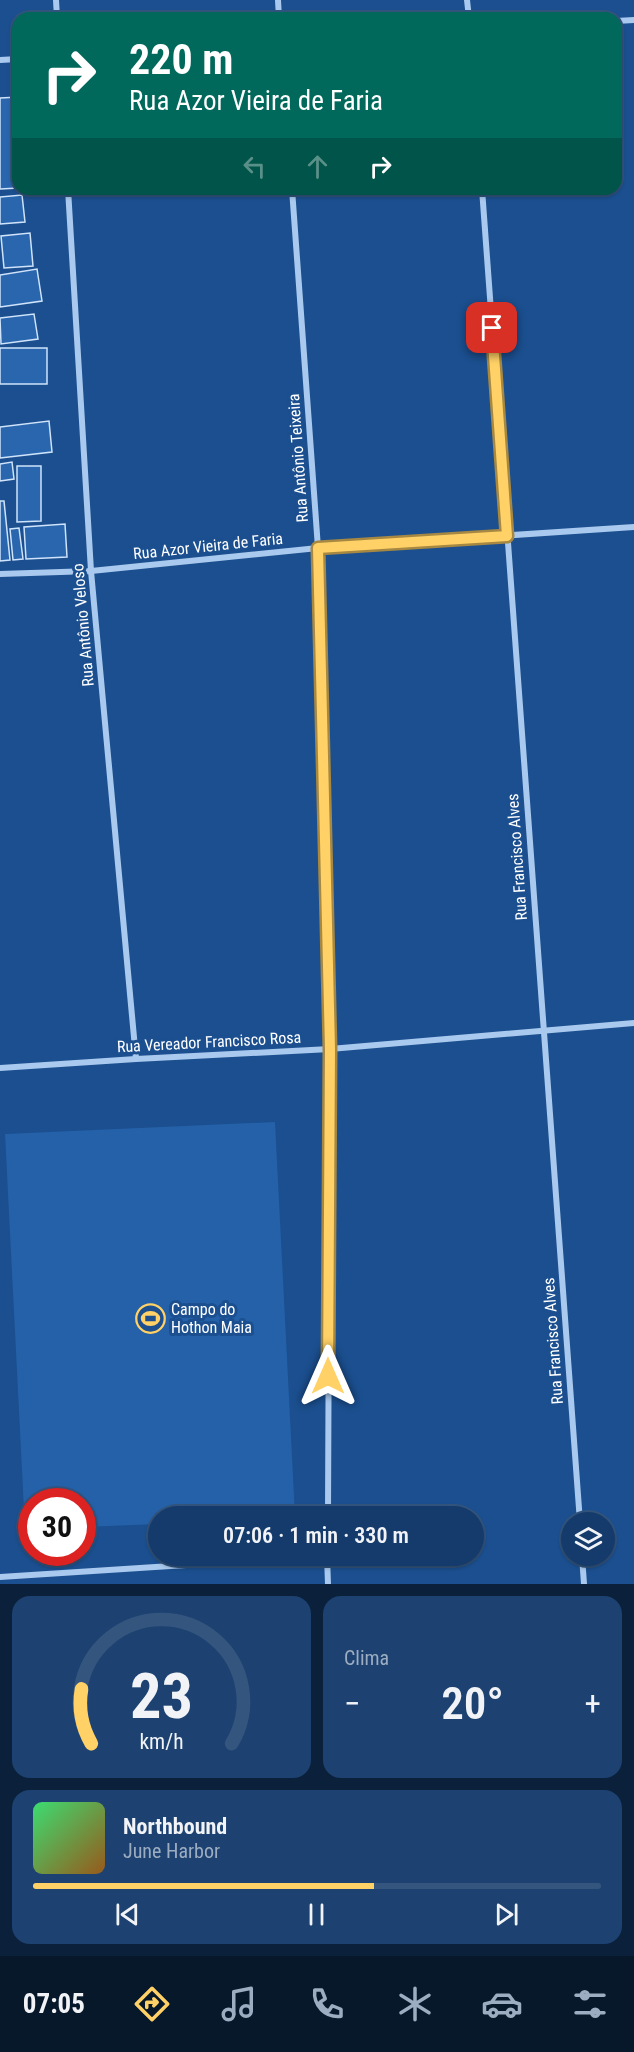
<!DOCTYPE html>
<html lang="pt">
<meta charset="utf-8">
<style>
body{margin:0;font-family:"Roboto Condensed",sans-serif;background:#1d4271;color:#f1f3f6;height:100vh;display:flex;flex-direction:column;font-size:22px;white-space:nowrap}
*{box-sizing:border-box;margin:0}
p{font-size:20px;color:#9dadc1}
.icon{flex:none;width:33px;height:33px;fill:none;stroke:currentColor;stroke-width:2;stroke-linecap:round;stroke-linejoin:round}
.map{position:relative;height:1584px;overflow:hidden}
.drawer{display:flex;flex-direction:column;gap:12px;padding:12px;background:#0b203b;flex:1}
.drawer>*{flex:none}
.guide{position:absolute;left:12px;top:12px;width:610px;height:183px;border-radius:18px;box-shadow:0 2px 4px #0004,0 0 0 2px #33557e;background:#00695c;color:#fff;overflow:hidden}
.fabs{position:absolute;left:561px;top:1512px;display:grid;gap:12px}
.fabs a{display:grid;place-items:center;width:54px;height:54px;border-radius:50%;background:#143b6b;box-shadow:0 2px 4px #0004,0 0 0 2px #33557e;font-size:30px}
.speed{position:absolute;left:18px;top:1488px;display:flex;gap:12px;font-size:30px;font-weight:700;text-align:center}
.speed>*{display:grid;place-content:center;width:78px;height:78px;border-radius:50%;background:#143b6b;box-shadow:0 2px 4px #0004,0 0 0 2px #33557e;line-height:1}
.speed .limit{border:9px solid #d22;background:#fff;color:#111}
.pin{position:absolute;display:grid;place-items:center;width:51px;height:51px;color:#fff;margin:-26px;border-radius:12px;box-shadow:0 3px 9px #0006}
.me{position:absolute;width:66px;margin:-33px;rotate:0deg;stroke-linejoin:round;filter:drop-shadow(0 0 4px #0008)}
.turn{display:flex;align-items:center;gap:21px;height:126px;padding:0 18px;font-size:27px}
.turn .icon{width:78px;height:78px;stroke-width:2.5}
.turn b{display:block;font-size:42px;line-height:51px}
.lanes{display:flex;align-items:center;height:57px;padding:0 18px;background:#0003;justify-content:center;gap:30px;direction:ltr}
.lanes .off{opacity:.35}
.big{font-size:45px;font-weight:600;line-height:1.1}
.drawer .tile{flex:1;display:flex;flex-direction:column;justify-content:center;gap:9px;min-width:0;padding:0 21px;border-radius:18px;background:#1d4271}
.drawer .dial{align-items:center;gap:0}
.dial svg{height:156px;overflow:visible;fill:none;stroke:#33557e;stroke-width:7;stroke-linecap:round;text-anchor:middle}
.dial text{fill:#f1f3f6;stroke:none}
.song{display:flex;align-items:center;gap:18px}
.cover{width:72px;height:72px;border-radius:9px;background:linear-gradient(135deg,hsl(140 70% 55%),hsl(30 70% 35%))}
.played{height:6px;border-radius:3px;background:linear-gradient(90deg,#ffd166 60%,#33557e 60%)}
.keys{display:flex;justify-content:space-around;direction:ltr}
.heat{display:flex;justify-content:space-between;align-items:center;font-size:33px;direction:ltr}
.drawer .tiles{flex:1;display:grid;gap:12px;grid-template-columns:1fr 1fr}
.tile:last-child{grid-column:span 2}
.trip{position:absolute;left:148px;top:1506px;width:336px;height:60px;border-radius:30px;background:#143b6b;box-shadow:0 2px 4px #0004,0 0 0 2px #33557e;font-weight:600;line-height:60px;text-align:center}
.tabs{display:flex;height:96px;justify-content:space-around;align-items:center;background:#08182b;color:#9dadc1}
.tabs .icon{width:42px;height:42px}
.tabs .active{color:#ffd166}
.tabs b{font-size:27px;color:#f1f3f6}
.map>svg:first-child{display:block}
</style>
<div class="map">
<svg width="634" height="1584" viewBox="0 0 634 1584">
<rect width="100%" height="100%" fill="#1b4f8f"/>
<path fill="#2461a8" d="M275 1122 295 1516H159V1524L83 1527 82 1502H32L31 1529 25 1530 5 1134Z"/>
<path fill="#2a66ad" stroke="#cfe3fa" stroke-width="1.5" d="M18 97V188L0 189V98Z
M22 195 25 222 0 224V197Z
M30 233 33 266 4 268 1 236Z
M37 269 42 301 0 307V275Z
M34 314 38 339 1 344 0 318Z
M0 348H47V384H0Z
M49 421 52 452 0 458V427Z
M12 462 14 479 0 481V464Z
M17 466H41V521L17 522Z
M0 501H4L10 560 0 561Z
M65 524 67 557 26 559 24 527Z
M19 528 23 559 13 560 10 529Z"/>
<g fill="none" stroke-linecap="round" stroke-linejoin="round">
<path stroke="#a9c9ee" stroke-width="6" d="M56 0 57 18
M278 0 279 18
M467 0 469 18
M616 21 634 20
M0 60 18 59
M68 189 91 571 136 1059
M292 189 318 548 330 1049 328 1516
M482 189 580 1522
M0 574 91 571 318 548 634 527
M0 1068 136 1059 330 1049 634 1023
M327 1556 328 1584
M582 1556 584 1584
M0 1577 325 1556"/>
</g>
<g fill="none" stroke-linecap="round" stroke-linejoin="round">
<defs>
<path id="route" d="M328 1376 330 1049 318 548 507 536 492 328"/>
</defs>
<use href="#route" stroke="#a68842" stroke-width="15"/>
<use href="#route" stroke="#ffd166" stroke-width="10"/>
</g>
<defs>
<symbol id="stadium-ring" viewBox="-11 -11 22 22"><circle r="9.5" fill="#1b4f8f" stroke="#ffd166" stroke-width="1.5"/><path d="M0-5a6.5 5 0 1 0 0 10a6.5 5 0 1 0 0-10ZM-3.5-1.8h7v3.6h-7Z" fill="#ffd166"/></symbol>
</defs>
<g fill-rule="evenodd">
<use href="#stadium-ring" x="134" y="1302" width="33" height="33"/>
</g>
<g text-anchor="middle" dominant-baseline="central" stroke-width="6" stroke-linejoin="round" paint-order="stroke">
<g font-size="16" fill="#fff" stroke="#1b4f8f">
<text transform="translate(298 458) rotate(-94)">Rua Antônio Teixeira</text>
<text transform="translate(208 546) rotate(-6)">Rua Azor Vieira de Faria</text>
<text transform="translate(83 625) rotate(-95)">Rua Antônio Veloso</text>
<text transform="translate(517 857) rotate(-94)">Rua Francisco Alves</text>
<text transform="translate(209 1042) rotate(-3)">Rua Vereador Francisco Rosa</text>
<text transform="translate(553 1341) rotate(-94)">Rua Francisco Alves</text>
</g>
<g font-size="16" fill="#fff" stroke="#1b4f8f" text-anchor="start">
<text x="171" y="1309">Campo do<tspan x="171" dy="18">Hothon Maia</tspan></text>
</g>
</g>
</svg>
<div class="fabs">
<a><svg class="icon" aria-label="layers" viewBox="0 0 24 24"><path d="M12 4l9 5-9 5-9-5zM3 14l9 5 9-5"/></svg></a>
</div>
<div class="speed"><div class="limit">30</div></div>
<div class="pin" style="left:492px;top:328px;background:#d93025"><svg class="icon" aria-label="arrive" viewBox="0 0 24 24"><path d="M6 21V4h12l-3 4 3 4H6"/></svg></div>
<svg class="me" style="left:328px;top:1376px" viewBox="-20 -20 40 40"><path d="M0-17L14 15 0 8-14 15z" fill="#ffd166" stroke="#fff" stroke-width="4"/></svg>
<div class="trip">07:06 · 1 min · 330 m</div>
<div class="guide">
<div class="turn"><svg class="icon" aria-label="right" viewBox="0 0 24 24"><path d="M7 20v-9h11M14 6l5 5-5 5"/></svg><div><b>220 m</b>Rua Azor Vieira de Faria</div></div>
<div class="lanes"><svg class="icon off" aria-label="left" viewBox="0 0 24 24"><path d="M17 20v-9H6M10 6l-5 5 5 5"/></svg><svg class="icon off" aria-label="ahead" viewBox="0 0 24 24"><path d="M12 20V5M6 11l6-6 6 6"/></svg><svg class="icon" aria-label="right" viewBox="0 0 24 24"><path d="M7 20v-9h11M14 6l5 5-5 5"/></svg></div>
</div>
</div>
<section class="drawer">
<div class="tiles">
<div class="tile dial"><svg viewBox="0 0 100 80">
<path d="M14 69A42 42 0 1 1 86 69"/>
<path d="M14 69A42 42 0 0 1 9 41" stroke="#ffd166"/>
<text x="50" y="56" font-size="32" font-weight="700">23</text>
<text x="50" y="72" font-size="11">km/h</text>
</svg></div>
<div class="tile"><p>Clima</p>
<div class="heat"><a>−</a><b class="big">20°</b><a>+</a></div>
</div>
<div class="tile">
<div class="song"><i class="cover"></i><div><b>Northbound</b><p>June Harbor</p></div></div>
<div class="played"></div>
<div class="keys"><svg class="icon" aria-label="previous" viewBox="0 0 24 24"><path d="M18 5L8 12l10 7zM5 5v14"/></svg><svg class="icon" aria-label="pause" viewBox="0 0 24 24"><path d="M8 5v14M16 5v14"/></svg><svg class="icon" aria-label="next" viewBox="0 0 24 24"><path d="M6 5l10 7-10 7zM19 5v14"/></svg></div>
</div>
</div>
</section>
<nav class="tabs">
<b>07:05</b>
<svg class="icon active" aria-label="directions" viewBox="0 0 24 24"><path d="M12 3l9 9-9 9-9-9zM9 14v-3h6M13 9l2 2-2 2"/></svg>
<svg class="icon" aria-label="music" viewBox="0 0 24 24"><path d="M9 18V5l10-2v13"/><circle cx="6" cy="18" r="3"/><circle cx="16" cy="16" r="3"/></svg>
<svg class="icon" aria-label="phone" viewBox="0 0 24 24"><path d="M5 4h4l2 5-3 2q2 4 5 5l2-3 5 2v4C11 20 4 13 5 4z"/></svg>
<svg class="icon" aria-label="climate" viewBox="0 0 24 24"><path d="M12 3v18M4 7l16 10M4 17L20 7"/></svg>
<svg class="icon" aria-label="car" viewBox="0 0 24 24"><path d="M5 17H2v-5l4-1 3-4h7l3 4 3 1v5h-3M9 17h6M6 11h13"/><circle cx="7" cy="17" r="2"/><circle cx="17" cy="17" r="2"/></svg>
<svg class="icon" aria-label="filters" viewBox="0 0 24 24"><path d="M4 7h16M4 17h16"/><circle cx="9" cy="7" r="2"/><circle cx="15" cy="17" r="2"/></svg>
</nav>
